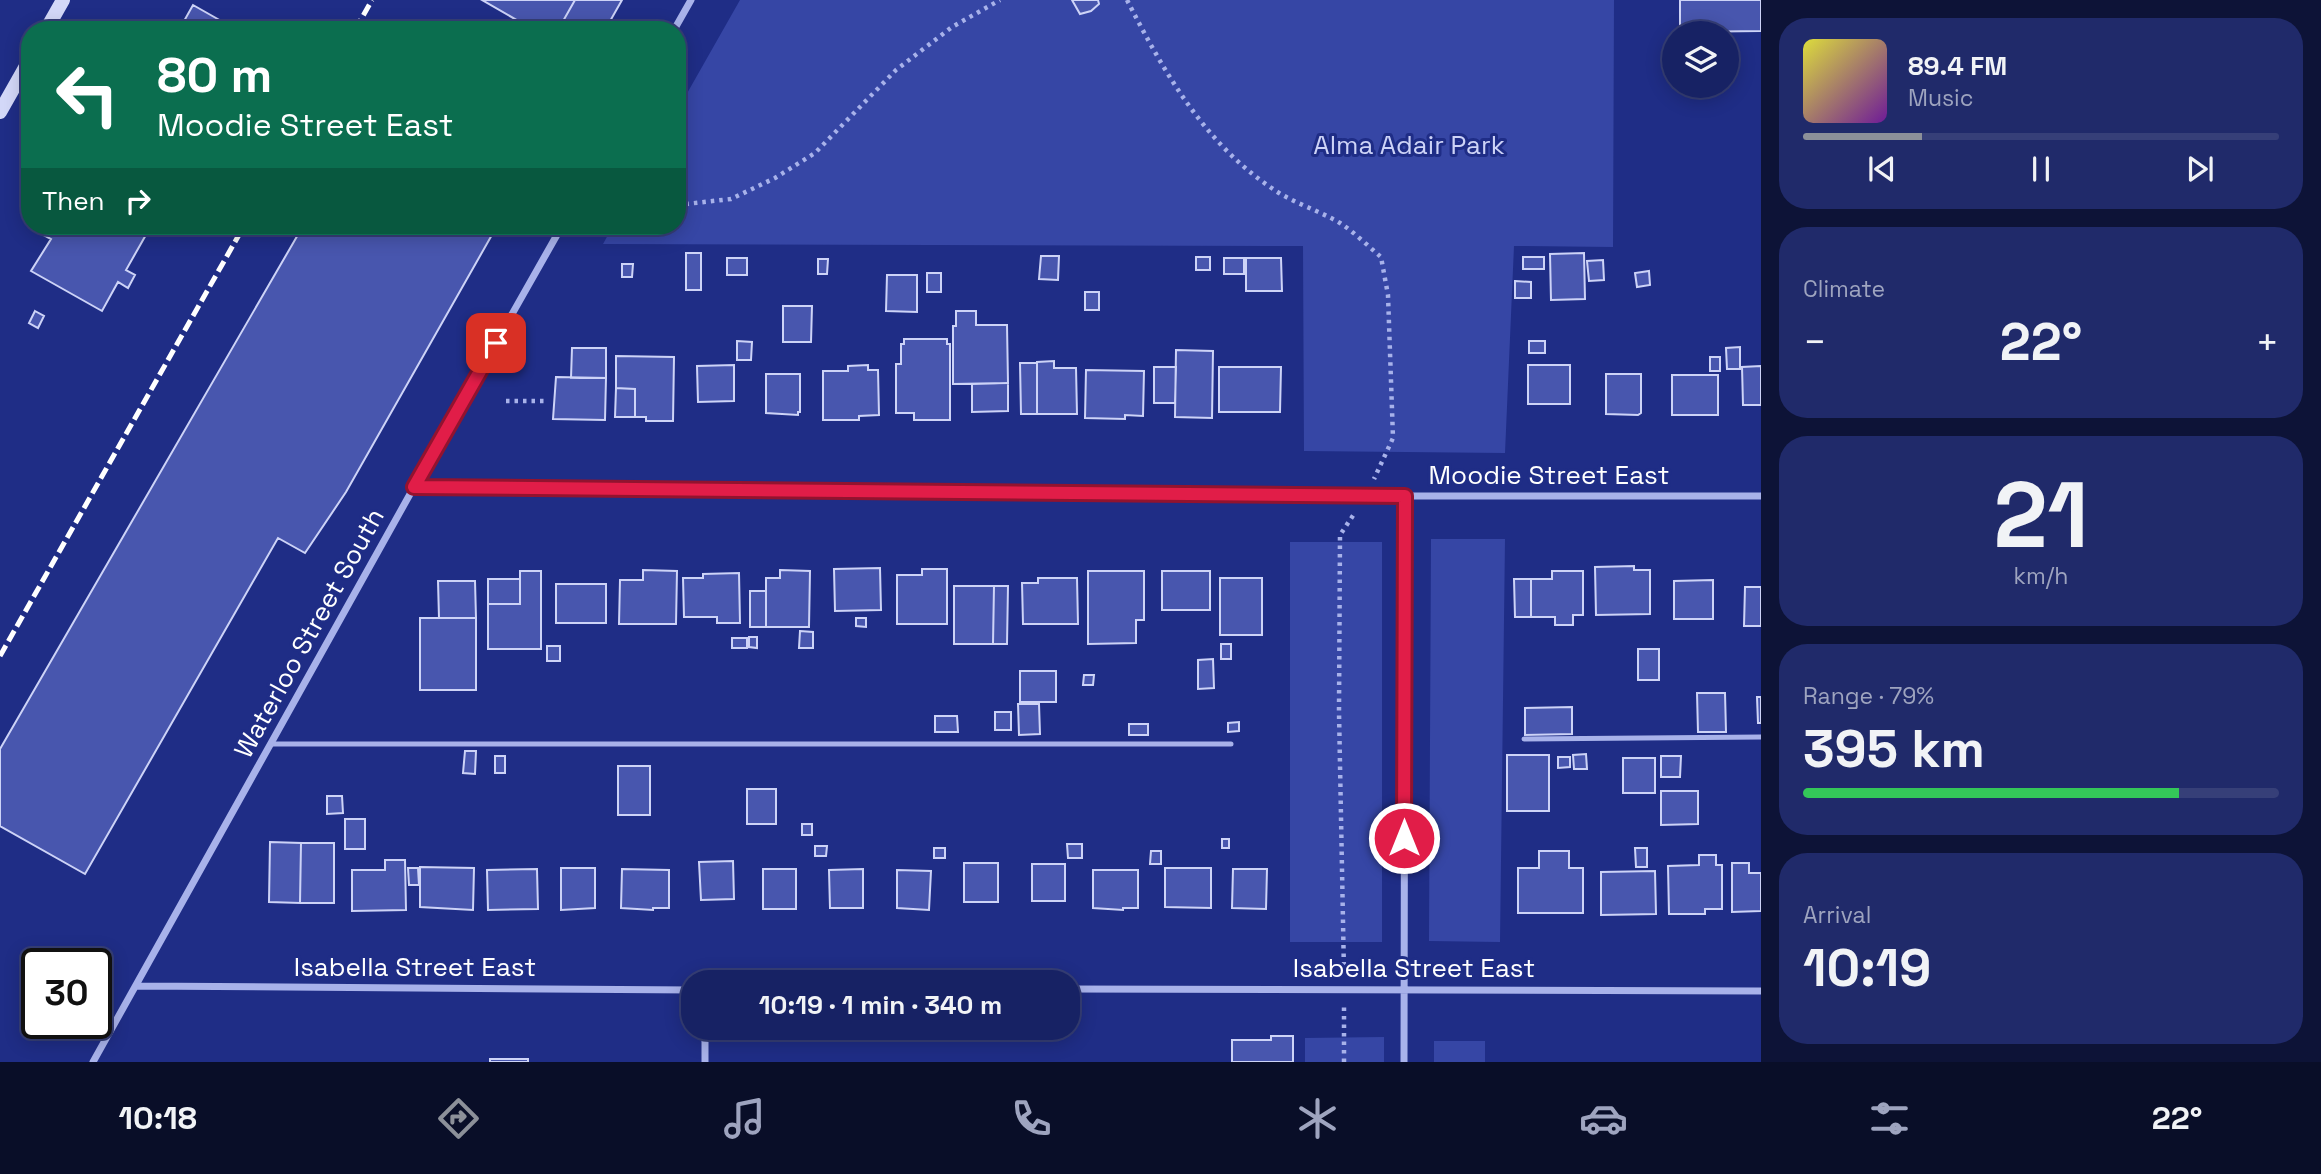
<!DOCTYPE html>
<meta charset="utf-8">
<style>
body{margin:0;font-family:"Space Grotesk",sans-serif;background:#202a6a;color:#f1f3f6;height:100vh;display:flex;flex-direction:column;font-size:26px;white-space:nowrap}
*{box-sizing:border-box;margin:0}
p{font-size:23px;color:#9ea4bf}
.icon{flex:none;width:38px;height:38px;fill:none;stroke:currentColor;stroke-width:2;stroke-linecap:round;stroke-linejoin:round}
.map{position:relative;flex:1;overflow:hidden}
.drawer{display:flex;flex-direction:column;gap:18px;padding:18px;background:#0d1337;width:560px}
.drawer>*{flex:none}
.top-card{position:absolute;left:21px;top:21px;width:665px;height:214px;border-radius:28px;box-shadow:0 4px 18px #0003,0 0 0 2px #363f78;background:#0b6e4f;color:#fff;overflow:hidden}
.buttons{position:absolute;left:1662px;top:21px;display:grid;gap:14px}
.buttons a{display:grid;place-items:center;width:77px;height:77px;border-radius:50%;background:#172264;box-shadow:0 4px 18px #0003,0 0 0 2px #363f78;font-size:35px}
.speed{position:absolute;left:21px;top:948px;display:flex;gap:14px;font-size:35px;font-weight:700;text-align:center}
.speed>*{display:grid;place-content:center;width:91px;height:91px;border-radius:50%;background:#172264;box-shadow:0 4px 18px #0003,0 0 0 2px #363f78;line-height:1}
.speed .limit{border:4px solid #111;border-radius:10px;background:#fff;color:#111}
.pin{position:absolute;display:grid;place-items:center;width:60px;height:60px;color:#fff;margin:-30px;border-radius:14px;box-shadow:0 4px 10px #0006}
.me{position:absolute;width:77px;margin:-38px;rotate:0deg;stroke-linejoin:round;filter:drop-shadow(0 0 5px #0008)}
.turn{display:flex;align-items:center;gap:24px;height:147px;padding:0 21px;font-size:32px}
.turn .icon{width:91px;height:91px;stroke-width:2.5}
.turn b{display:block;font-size:49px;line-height:60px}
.then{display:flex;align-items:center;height:66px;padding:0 21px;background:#0003;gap:14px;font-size:26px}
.big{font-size:52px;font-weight:700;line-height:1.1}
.drawer .tile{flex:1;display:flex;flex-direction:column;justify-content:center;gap:10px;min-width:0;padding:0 24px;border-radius:28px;background:#202a6a}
.drawer .dial{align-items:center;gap:0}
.dial b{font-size:91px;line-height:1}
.song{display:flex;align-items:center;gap:21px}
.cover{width:84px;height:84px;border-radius:10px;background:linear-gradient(135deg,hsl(60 70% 55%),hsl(280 70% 35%))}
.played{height:7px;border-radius:4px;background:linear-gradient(90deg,#8c9099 25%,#363f78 25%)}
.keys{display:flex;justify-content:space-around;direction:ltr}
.heat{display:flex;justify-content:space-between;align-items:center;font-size:38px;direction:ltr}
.charge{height:10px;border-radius:5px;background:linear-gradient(90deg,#34c759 79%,#363f78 0)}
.trip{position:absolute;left:681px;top:970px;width:399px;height:70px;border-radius:28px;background:#172264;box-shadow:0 4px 18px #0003,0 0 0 2px #363f78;font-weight:700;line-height:70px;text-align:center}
.tabs{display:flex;height:112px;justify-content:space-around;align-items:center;background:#090e28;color:#9ea4bf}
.tabs .icon{width:49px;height:49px}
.tabs .current{color:#8c9099}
.tabs b{font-size:32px;color:#f1f3f6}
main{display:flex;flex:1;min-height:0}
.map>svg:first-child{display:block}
</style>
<main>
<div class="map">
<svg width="1761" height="1062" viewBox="0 0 1761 1062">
<rect width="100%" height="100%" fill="#1f2d86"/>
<path fill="#3646a5" d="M740 0H1614L1613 247 1514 246 1505 453 1304 451 1303 246 603 244 613 226H677V111Z
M1431 539H1505L1500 942 1429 941Z
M1290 542H1382V942H1290Z
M1384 1037V1062H1305V1038Z
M1434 1041H1485V1062H1434Z"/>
<path fill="#4856ae" stroke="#cdd3f7" stroke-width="2" d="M482 0H575L558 30H534Z
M575 0H622L605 30H558Z
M1072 0H1098L1099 4 1091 11 1080 14Z
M1680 0H1761V31L1680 32Z
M193 5 237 30H179Z
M44 226H151L126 270 135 275 128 288 118 282 102 311 31 271 51 239 40 233Z
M303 226H497L346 492 305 553 278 538 85 874 0 826V749Z
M686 253H701V290H686Z
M1584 253 1585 299 1551 300 1550 254Z
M1041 256H1059L1058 280 1039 279Z
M1196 257H1210V270H1196Z
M1523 257H1544V269H1523Z
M727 258H747V275H727Z
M1224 258H1244V274H1224Z
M1246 258H1281L1282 291H1246Z
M818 259H828L827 274H818Z
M1603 260 1604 280 1589 281 1587 261Z
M622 264H633L632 277H622Z
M1649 271 1650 285 1637 287 1635 273Z
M927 273H941V292H927Z
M887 275H917V312L886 311Z
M1515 281 1531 282V298H1515Z
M1085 292H1099V310H1085Z
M783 306H812L811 342H783Z
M35 311 44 316 38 328 29 323Z
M956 311H976V325H1007L1008 383 953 384V326H956Z
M904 339H947V344H950V420H914V413H896V364H901V344H904Z
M737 341 752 342 751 360H737Z
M1529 341H1545V353H1529Z
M1740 347V369H1727L1726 348Z
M572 348H606V378H571Z
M1176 350 1213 351 1212 418 1175 417Z
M616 356 674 357 673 421H646V417H635V389L616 388Z
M1710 357H1720V371H1710Z
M1054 361V368H1076L1077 414H1037V362Z
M1020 363H1037V414H1021Z
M734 365V401L698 402 697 366Z
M868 365V370H878L879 415 859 416V420H823V371H848V366Z
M1528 365H1570V404H1528Z
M1761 366V405H1743L1742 367Z
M1154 367H1176L1175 403H1154Z
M1219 367H1281L1280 412H1219Z
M1086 370 1144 371 1143 416 1125 415V419L1085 418Z
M766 374H800V412H798V415L766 413Z
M1606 374H1641V413L1638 415 1606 414Z
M1672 375H1718V415H1672Z
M556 377 606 378 605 420 553 419Z
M1008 383V411L972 412V384Z
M616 388 635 389V417H615Z
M1634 566V570H1650V614L1596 615 1595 567Z
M880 568 881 610 835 611 834 569Z
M922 569H947V624H897V575H922Z
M643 570 677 571 676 624H619L620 580H643Z
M780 570 810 571 809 627H766V578H780Z
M520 571H541V649H488V604H520Z
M1088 571H1144V620H1136V643L1088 644Z
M1162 571H1210V610H1162Z
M1552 571H1583V615H1573V625H1555V617H1531V579H1552Z
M739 573 740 623H717V617H684L683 578H703V574Z
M1038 578H1077L1078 624H1023L1022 583H1038Z
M1220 578H1262V635H1220Z
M488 579H520V604H488Z
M1514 579H1531V617H1515Z
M1713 580V619H1674V581Z
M438 581H475L476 618H439Z
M556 584H606V623H556Z
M954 586H994L993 644H954Z
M994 586H1008L1007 644H993Z
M1745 587H1761V626H1744Z
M750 591H766V627H750Z
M420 618H476V690H420Z
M856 618H866V627L856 626Z
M800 631 813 632V648H799Z
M749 637H757V648L749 647Z
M732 638H747V648H732Z
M1221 644H1231V659H1221Z
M547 646H560V661H547Z
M1638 649H1659V680H1638Z
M1213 659 1214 688 1198 689V660Z
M1020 671H1056V702H1020Z
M1084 675H1094L1093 685H1083Z
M1697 693H1725L1726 732H1698Z
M1757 697H1761V723H1758Z
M1018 704H1039L1040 734 1019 735Z
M1572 707V734L1525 735V708Z
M995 712H1011V730H995Z
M935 716H957L958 732H935Z
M1239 722V731L1228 732V723Z
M1129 724H1148V735H1129Z
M465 751H476L475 774 463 773Z
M1586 754 1587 769H1574L1573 755Z
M1507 755H1549V811H1507Z
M495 756H505V773H495Z
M1661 756H1681L1680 777H1661Z
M1558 757H1570V767L1558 768Z
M1623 758H1655V793H1623Z
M618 766H650V815H618Z
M747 789H776V824H747Z
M1661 791H1698V824L1661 825Z
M327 796H342L343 813 327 814Z
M345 819H365V849H345Z
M802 824H812V835H802Z
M1222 839H1229V848H1222Z
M270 842 301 843 300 903 269 902Z
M301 843H334V903H300Z
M1067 844H1082V858H1068Z
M815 846H827L826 856H815Z
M934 848H945V858H934Z
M1635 848H1647V867H1636Z
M1151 851H1161V864H1150Z
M1539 851H1569V868H1583V913H1518V868H1539Z
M1699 855H1716V865H1722V909H1705V914H1669L1668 866 1699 865Z
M385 860H405L406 910 352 911V870H385Z
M733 861 734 899 701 900 699 862Z
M964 863H998V902H964Z
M1732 863H1749V873H1761V911L1732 912Z
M1032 864H1065V901H1032Z
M420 867 474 868 473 910 420 907Z
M408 868H418L419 885H409Z
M561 868H595V908L561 910Z
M1165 868H1211V908L1165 907Z
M537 869 538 909 488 910 487 870Z
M622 869 669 870V908H653V910L621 908Z
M763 869H796V909H763Z
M863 869V908H830L829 870Z
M1233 869H1267L1266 909 1232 908Z
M897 870 931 871 929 910 897 908Z
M1093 870H1138V908H1123V910L1093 908Z
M1655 871 1656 914 1601 915V872Z
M1271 1036H1293V1062H1232V1040H1271Z
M490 1059H528V1062H490Z"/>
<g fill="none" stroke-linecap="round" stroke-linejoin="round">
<path stroke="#a8b2ea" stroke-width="4.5" stroke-dasharray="3.5 5" stroke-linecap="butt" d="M1127 0C1164 72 1204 143 1273 189 1293 203 1318 210 1340 223 1354 232 1368 246 1381 257L1388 295 1393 438 1374 479
M677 205 731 199 775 178 815 153 896 70 952 27 1000 0
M506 401H547
M1344 974 1339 712 1340 535 1354 514
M1344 1062V1007"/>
<path stroke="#a8b2ea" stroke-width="5" d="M1524 739 1761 737
M271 744H1231"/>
<path stroke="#a8b2ea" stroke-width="7" d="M674 30 691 0
M414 487 1405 496H1761
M137 986 693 990
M1068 989 1761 991
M93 1062 414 487 562 226
M705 1062V1027
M1404 1062 1405 496"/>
<path stroke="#d3d8f8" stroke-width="14" d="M46 30 63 0
M0 112 30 59"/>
<path stroke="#fff" stroke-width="5" stroke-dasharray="12 5" stroke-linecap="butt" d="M355 30 372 0
M0 656 244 226"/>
</g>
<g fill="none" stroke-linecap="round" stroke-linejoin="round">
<defs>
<path id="route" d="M496 343 414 487 1405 496 1404 838"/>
</defs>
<use href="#route" stroke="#92132f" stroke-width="18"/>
<use href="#route" stroke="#e11d48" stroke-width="12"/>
</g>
<g text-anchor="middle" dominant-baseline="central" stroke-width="6" stroke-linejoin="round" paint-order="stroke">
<g font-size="26" fill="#cdd3f7" stroke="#1f2d86">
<text x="1409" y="145">Alma Adair Park</text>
</g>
<g font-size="26" fill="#fff" stroke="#1f2d86">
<text x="1549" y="475">Moodie Street East</text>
<text transform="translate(309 633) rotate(-61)">Waterloo Street South</text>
<text x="415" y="967">Isabella Street East</text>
<text x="1414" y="968">Isabella Street East</text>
</g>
</g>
</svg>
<div class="buttons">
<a><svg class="icon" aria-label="layers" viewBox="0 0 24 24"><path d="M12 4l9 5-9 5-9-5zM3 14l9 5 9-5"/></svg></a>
</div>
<div class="speed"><div class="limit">30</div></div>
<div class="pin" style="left:496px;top:343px;background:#d93025"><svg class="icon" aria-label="arrive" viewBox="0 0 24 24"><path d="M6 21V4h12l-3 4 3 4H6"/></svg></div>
<svg class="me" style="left:1404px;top:838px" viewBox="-20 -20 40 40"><circle r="17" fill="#e11d48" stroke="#fff" stroke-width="3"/><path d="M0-11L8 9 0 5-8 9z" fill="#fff"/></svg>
<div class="trip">10:19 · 1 min · 340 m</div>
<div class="top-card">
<div class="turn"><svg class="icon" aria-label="left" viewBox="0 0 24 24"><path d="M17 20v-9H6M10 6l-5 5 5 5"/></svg><div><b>80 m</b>Moodie Street East</div></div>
<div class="then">Then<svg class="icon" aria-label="right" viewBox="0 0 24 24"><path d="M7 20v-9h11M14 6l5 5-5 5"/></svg></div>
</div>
</div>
<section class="drawer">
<div class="tile">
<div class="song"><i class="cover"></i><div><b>89.4 FM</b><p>Music</p></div></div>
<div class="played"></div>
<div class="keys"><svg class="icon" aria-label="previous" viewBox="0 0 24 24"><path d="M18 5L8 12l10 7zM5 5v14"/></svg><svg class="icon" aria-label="pause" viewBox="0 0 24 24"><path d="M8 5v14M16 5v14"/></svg><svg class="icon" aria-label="next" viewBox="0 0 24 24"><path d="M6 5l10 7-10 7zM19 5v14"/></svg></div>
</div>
<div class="tile"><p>Climate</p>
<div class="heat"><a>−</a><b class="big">22°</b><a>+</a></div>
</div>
<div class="tile dial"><b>21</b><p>km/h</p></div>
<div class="tile"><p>Range · 79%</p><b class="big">395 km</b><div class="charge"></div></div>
<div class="tile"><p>Arrival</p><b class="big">10:19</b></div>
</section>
</main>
<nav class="tabs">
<b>10:18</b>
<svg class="icon current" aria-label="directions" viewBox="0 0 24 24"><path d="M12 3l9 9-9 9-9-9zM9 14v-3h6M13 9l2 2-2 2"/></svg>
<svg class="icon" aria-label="music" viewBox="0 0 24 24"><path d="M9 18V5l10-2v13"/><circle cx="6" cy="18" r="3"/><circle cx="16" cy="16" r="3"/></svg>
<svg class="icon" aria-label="phone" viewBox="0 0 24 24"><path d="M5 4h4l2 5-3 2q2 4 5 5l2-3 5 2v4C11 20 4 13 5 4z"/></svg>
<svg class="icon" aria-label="climate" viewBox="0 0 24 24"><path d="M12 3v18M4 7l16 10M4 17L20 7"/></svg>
<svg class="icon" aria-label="car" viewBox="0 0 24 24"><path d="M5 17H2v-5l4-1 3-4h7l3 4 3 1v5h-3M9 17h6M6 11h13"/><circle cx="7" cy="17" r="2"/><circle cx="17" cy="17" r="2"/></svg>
<svg class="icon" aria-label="filters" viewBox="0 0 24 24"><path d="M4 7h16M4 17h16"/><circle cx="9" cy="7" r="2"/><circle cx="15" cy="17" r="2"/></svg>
<b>22°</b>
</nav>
